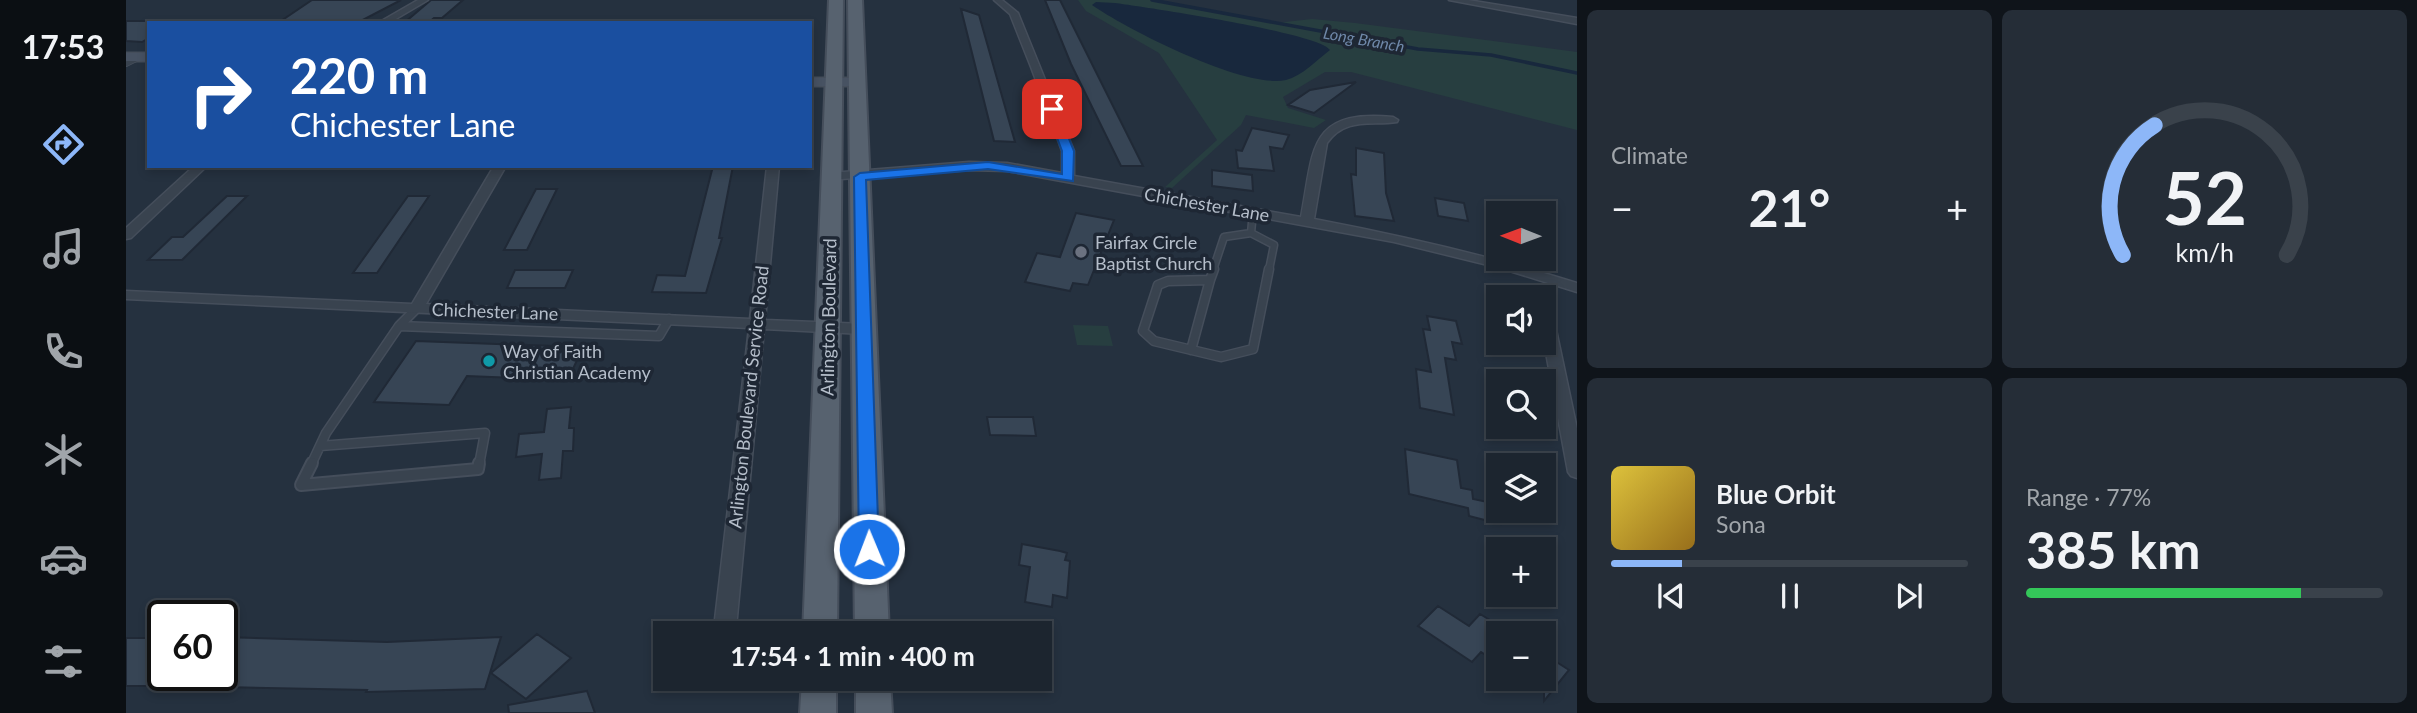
<!DOCTYPE html>
<meta charset="utf-8">
<style>
body{margin:0;font-family:Lato,sans-serif;background:#252d37;color:#f1f3f6;height:100vh;display:flex;flex-direction:column;font-size:26px;white-space:nowrap}
*{box-sizing:border-box;margin:0}
p{font-size:23px;color:#a0a5aa}
.icon{flex:none;width:38px;height:38px;fill:none;stroke:currentColor;stroke-width:2;stroke-linecap:round;stroke-linejoin:round}
.map{position:relative;flex:1;overflow:hidden}
.side{display:flex;flex-direction:column;gap:10px;padding:10px;background:#0f141a;width:840px}
.side>*{flex:none}
.hud{position:absolute;left:21px;top:21px;width:665px;height:147px;border-radius:0px;box-shadow:0 4px 10px #0003,0 0 0 2px #3a424b;background:#1a4fa0;color:#fff;overflow:hidden}
.needle{width:46px;rotate:271deg}
.buttons{position:absolute;left:1360px;top:201px;display:grid;gap:14px}
.buttons a{display:grid;place-items:center;width:70px;height:70px;border-radius:0px;background:#1c252f;box-shadow:0 4px 10px #0003,0 0 0 2px #3a424b;font-size:35px}
.speed{position:absolute;left:21px;top:600px;display:flex;gap:14px;font-size:35px;font-weight:700;text-align:center}
.speed>*{display:grid;place-content:center;width:91px;height:91px;border-radius:50%;background:#1c252f;box-shadow:0 4px 10px #0003,0 0 0 2px #3a424b;line-height:1}
.speed .limit{border:4px solid #111;border-radius:10px;background:#fff;color:#111}
.pin{position:absolute;display:grid;place-items:center;width:60px;height:60px;color:#fff;margin:-30px;border-radius:14px;box-shadow:0 4px 10px #0006}
.me{position:absolute;width:77px;margin:-38px;rotate:359deg;stroke-linejoin:round;filter:drop-shadow(0 0 5px #0008)}
.turn{display:flex;align-items:center;gap:24px;height:147px;padding:0 28px;font-size:32px}
.turn .icon{width:91px;height:91px;stroke-width:2.5}
.turn b{display:block;font-size:49px;line-height:60px}
.big{font-size:52px;font-weight:700;line-height:1.1}
.side .widget{flex:1;display:flex;flex-direction:column;justify-content:center;gap:10px;min-width:0;padding:0 24px;border-radius:10px;background:#252d37}
.side .dial{align-items:center;gap:0}
.dial svg{height:182px;overflow:visible;fill:none;stroke:#3a424b;stroke-width:7;stroke-linecap:round;text-anchor:middle}
.dial text{fill:#f1f3f6;stroke:none}
.song{display:flex;align-items:center;gap:21px}
.cover{width:84px;height:84px;border-radius:10px;background:linear-gradient(135deg,hsl(50 70% 55%),hsl(40 70% 35%))}
.played{height:7px;border-radius:4px;background:linear-gradient(90deg,#8db7f8 20%,#3a424b 20%)}
.keys{display:flex;justify-content:space-around;direction:ltr}
.heat{display:flex;justify-content:space-between;align-items:center;font-size:38px;direction:ltr}
.charge{height:10px;border-radius:5px;background:linear-gradient(90deg,#34c759 77%,#3a424b 0)}
.side .tiles{flex:1;display:grid;gap:10px;grid-template-columns:repeat(2,1fr)}
.trip{position:absolute;left:527px;top:621px;width:399px;height:70px;border-radius:0px;background:#1c252f;box-shadow:0 4px 10px #0003,0 0 0 2px #3a424b;font-weight:700;line-height:70px;text-align:center}
main{display:flex;flex:1;min-height:0}
.tabs{display:flex;flex-direction:column;width:126px;justify-content:space-around;align-items:center;background:#0b0f13;color:#a0a5aa}
.tabs .icon{width:49px;height:49px}
.tabs .active{color:#8db7f8}
.tabs b{font-size:32px;color:#f1f3f6}
.map>svg:first-child{display:block}
</style>
<main>
<nav class="tabs">
<b>17:53</b>
<svg class="icon active" aria-label="directions" viewBox="0 0 24 24"><path d="M12 3l9 9-9 9-9-9zM9 14v-3h6M13 9l2 2-2 2"/></svg>
<svg class="icon" aria-label="music" viewBox="0 0 24 24"><path d="M9 18V5l10-2v13"/><circle cx="6" cy="18" r="3"/><circle cx="16" cy="16" r="3"/></svg>
<svg class="icon" aria-label="phone" viewBox="0 0 24 24"><path d="M5 4h4l2 5-3 2q2 4 5 5l2-3 5 2v4C11 20 4 13 5 4z"/></svg>
<svg class="icon" aria-label="climate" viewBox="0 0 24 24"><path d="M12 3v18M4 7l16 10M4 17L20 7"/></svg>
<svg class="icon" aria-label="car" viewBox="0 0 24 24"><path d="M5 17H2v-5l4-1 3-4h7l3 4 3 1v5h-3M9 17h6M6 11h13"/><circle cx="7" cy="17" r="2"/><circle cx="17" cy="17" r="2"/></svg>
<svg class="icon" aria-label="filters" viewBox="0 0 24 24"><path d="M4 7h16M4 17h16"/><circle cx="9" cy="7" r="2"/><circle cx="15" cy="17" r="2"/></svg>
</nav>
<div class="map">
<svg width="1451" height="713" viewBox="0 0 1451 713">
<rect width="100%" height="100%" fill="#25313f"/>
<path fill="#273e40" d="M952 0H1031L1150 23 1186 19 1229 23 1451 52V130L1225 72H1199L1157 97 1162 108 1200 120 1188 128 1120 115 1115 125 1046 188 1039 187 1091 140 1033 53 960 11Z
M947 325 982 326 987 346 951 345Z"/>
<path fill="#18283d" d="M970 2 989 3C1019 7 1194 33 1204 50 1191 60 1176 76 1160 80 1118 89 1002 30 966 5Z"/>
<g fill="none" stroke-linecap="round" stroke-linejoin="round">
<path stroke="#18283d" stroke-width="3.5" d="M1026 0 1292 49 1365 55 1451 73"/>
</g>
<path fill="#374555" stroke="#202936" stroke-width="2" d="M186 0H275L231 23H152Z
M305 0H337L316 18H308L302 23H278Z
M919 0H934L1017 166H995L945 64Z
M835 9 853 15 889 142 868 141Z
M0 21H23V38L16 42 0 41Z
M1230 82 1188 113 1162 105 1184 90Z
M1126 128 1163 135 1157 149 1144 147 1148 171 1112 168 1110 150 1116 151Z
M1230 148 1258 153 1260 193 1268 221 1229 216 1225 174 1230 175Z
M587 166H607L593 238H596L580 293 526 292 531 275 559 276Z
M1086 170 1126 175 1127 191 1086 186Z
M410 189H431L401 250H378Z
M101 196H121L56 260H22L46 237H57Z
M282 196H303L251 273H227Z
M1309 198 1338 203 1342 221 1312 216Z
M950 213 988 220 962 285 947 283 944 291 899 282 911 253 934 257Z
M389 270H447L439 288H381Z
M1301 316 1330 321 1336 344 1326 342 1330 360 1319 358 1328 415 1294 408 1290 369 1305 372 1297 329 1304 330Z
M290 341 457 347 442 380 341 376 323 405 248 402Z
M445 407 443 428H448L447 451H437L435 478 413 480 416 454 390 457 393 434 418 432 421 409Z
M861 417H907L910 436 864 435Z
M1279 449 1331 460 1335 488 1346 490 1347 499 1371 504 1374 524 1343 516 1342 508 1283 494Z
M896 544 934 551 941 553 939 560 944 561 941 598 927 595 926 607 899 602 904 567 893 565Z
M1312 606 1343 626 1354 614 1372 625V663L1355 652 1346 662 1292 626Z
M411 634 445 658 400 699 365 673Z
M96 637 261 642 375 637 359 689 240 692 241 690 96 687Z
M0 638H37V686H0Z
M1418 654 1443 670 1418 701Z
M461 691 469 713H383L382 705Z"/>
<g fill="none" stroke-linecap="round" stroke-linejoin="round">
<defs>
<path id="service-far3" d="M400 23H415
M0 64 14 57"/>
<path id="service-far2" d="M1125 233 1148 245 1143 270
M1125 233 1127 212
M1087 270 1098 237 1125 233"/>
<path id="service-far1" d="M1088 269 1084 280 1042 281 1032 285 1017 331 1028 341 1095 357 1127 349 1143 269
M273 326 291 308
M1065 350 1084 280
M194 446 359 433 353 465
M185 465 200 433 273 326 533 336 543 319"/>
<path id="service" d="M186 463 175 485 352 469 353 463"/>
<path id="minor" d="M292 0H302L263 23H252Z
M868 0H876L892 13 948 151V176L1175 217C1188 150 1181 109 1267 117L1272 120 1271 122C1244 126 1220 117 1201 143L1188 219C1277 236 1364 256 1451 283V292L1374 268 1268 242 881 171 843 170 701 180 699 177 705 173 843 162 881 163 936 173V151L905 67 884 14Z
M1323 0H1342L1451 18V24Z
M68 166H81L5 238 0 239V228Z
M368 166H380L300 304 624 319 641 166H653L639 320 738 324 746 329 738 334 638 329 610 628 607 634H591L588 628 623 328 0 299V291L286 304Z
M1418 302 1425 306 1451 429V478L1445 476 1442 472 1418 342Z"/>
<path id="secondary" d="M0 53H23V61H0Z
M684 78H732L739 82 732 86H684Z"/>
<path id="primary" d="M703 0H717L711 634H677Z
M722 0H736L763 634H729Z
M676 679H710V713H674Z
M730 679H764L766 713H730Z"/>
</defs>
<use href="#service-far3" stroke="#454e5b" stroke-width="6"/>
<use href="#service-far2" stroke="#454e5b" stroke-width="9"/>
<use href="#service-far1" stroke="#454e5b" stroke-width="11"/>
<use href="#service" stroke="#454e5b" stroke-width="14"/>
<use href="#minor" stroke="#454e5b" stroke-width="3"/>
<use href="#secondary" stroke="#454e5b" stroke-width="3"/>
<use href="#primary" stroke="#454e5b" stroke-width="4"/>
<use href="#service-far3" stroke="#39434f" stroke-width="4.5"/>
<use href="#service-far2" stroke="#39434f" stroke-width="6"/>
<use href="#service-far1" stroke="#39434f" stroke-width="8"/>
<use href="#service" stroke="#39434f" stroke-width="10"/>
<use href="#minor" fill="#39434f" fill-rule="evenodd"/>
<use href="#secondary" fill="#475262" fill-rule="evenodd"/>
<use href="#primary" fill="#57626f" fill-rule="evenodd"/>
</g>
<path fill="#1a73e8" stroke="#114b97" stroke-width="2" d="M926 106 931 109 948 151 947 181 862 169 740 180 753 549 750 554H736L733 549 728 177 734 173 862 162 936 174V151L920 109Z"/>
<circle fill="#6b7280" stroke="#1e2734" stroke-width="2.5" cx="955" cy="252" r="7"/>
<circle fill="#0f9aa8" stroke="#1e2734" stroke-width="2.5" cx="363" cy="361" r="7"/>
<g text-anchor="middle" dominant-baseline="central" stroke-width="7" stroke-linejoin="round" paint-order="stroke">
<g font-size="16" font-style="italic" fill="#6f88a9" stroke="#1e2734">
<text transform="translate(1238 39) rotate(10)">Long Branch</text>
</g>
<g font-size="18" fill="#b5beca" stroke="#1e2734">
<text transform="translate(1081 204) rotate(10)">Chichester Lane</text>
<text transform="translate(369 311) rotate(2)">Chichester Lane</text>
<text transform="translate(702 317) rotate(-89)">Arlington Boulevard</text>
<text transform="translate(622 397) rotate(-84)">Arlington Boulevard Service Road</text>
</g>
<g font-size="18" fill="#b5beca" stroke="#1e2734" text-anchor="start">
<text x="969" y="242">Fairfax Circle<tspan x="969" dy="21">Baptist Church</tspan></text>
<text x="377" y="351">Way of Faith<tspan x="377" dy="21">Christian Academy</tspan></text>
</g>
</g>
</svg>
<div class="buttons">
<a><svg class="needle" viewBox="-14 -14 28 28"><path d="M0-13l5 13h-10z" fill="#e53935"/><path d="M0 13l5-13h-10z" fill="#a0a5aa"/></svg></a>
<a><svg class="icon" aria-label="sound" viewBox="0 0 24 24"><path d="M4 9h4l5-4v14l-5-4H4zM17 9q2 3 0 6"/></svg></a>
<a><svg class="icon" aria-label="search" viewBox="0 0 24 24"><circle cx="10" cy="10" r="6"/><path d="M15 15l6 6"/></svg></a>
<a><svg class="icon" aria-label="layers" viewBox="0 0 24 24"><path d="M12 4l9 5-9 5-9-5zM3 14l9 5 9-5"/></svg></a>
<a>+</a>
<a>−</a>
</div>
<div class="speed"><div class="limit">60</div></div>
<div class="pin" style="left:926px;top:109px;background:#d93025"><svg class="icon" aria-label="arrive" viewBox="0 0 24 24"><path d="M6 21V4h12l-3 4 3 4H6"/></svg></div>
<svg class="me" style="left:743px;top:549px" viewBox="-20 -20 40 40"><circle r="17" fill="#1a73e8" stroke="#fff" stroke-width="3"/><path d="M0-11L8 9 0 5-8 9z" fill="#fff"/></svg>
<div class="trip">17:54 · 1 min · 400 m</div>
<div class="hud">
<div class="turn"><svg class="icon" aria-label="right" viewBox="0 0 24 24"><path d="M7 20v-9h11M14 6l5 5-5 5"/></svg><div><b>220 m</b>Chichester Lane</div></div>
</div>
</div>
<section class="side">
<div class="tiles">
<div class="widget"><p>Climate</p>
<div class="heat"><a>−</a><b class="big">21°</b><a>+</a></div>
</div>
<div class="widget dial"><svg viewBox="0 0 100 80">
<path d="M14 69A42 42 0 1 1 86 69"/>
<path d="M14 69A42 42 0 0 1 28 12" stroke="#8db7f8"/>
<text x="50" y="56" font-size="32" font-weight="700">52</text>
<text x="50" y="72" font-size="11">km/h</text>
</svg></div>
<div class="widget">
<div class="song"><i class="cover"></i><div><b>Blue Orbit</b><p>Sona</p></div></div>
<div class="played"></div>
<div class="keys"><svg class="icon" aria-label="previous" viewBox="0 0 24 24"><path d="M18 5L8 12l10 7zM5 5v14"/></svg><svg class="icon" aria-label="pause" viewBox="0 0 24 24"><path d="M8 5v14M16 5v14"/></svg><svg class="icon" aria-label="next" viewBox="0 0 24 24"><path d="M6 5l10 7-10 7zM19 5v14"/></svg></div>
</div>
<div class="widget"><p>Range · 77%</p><b class="big">385 km</b><div class="charge"></div></div>
</div>
</section>
</main>
